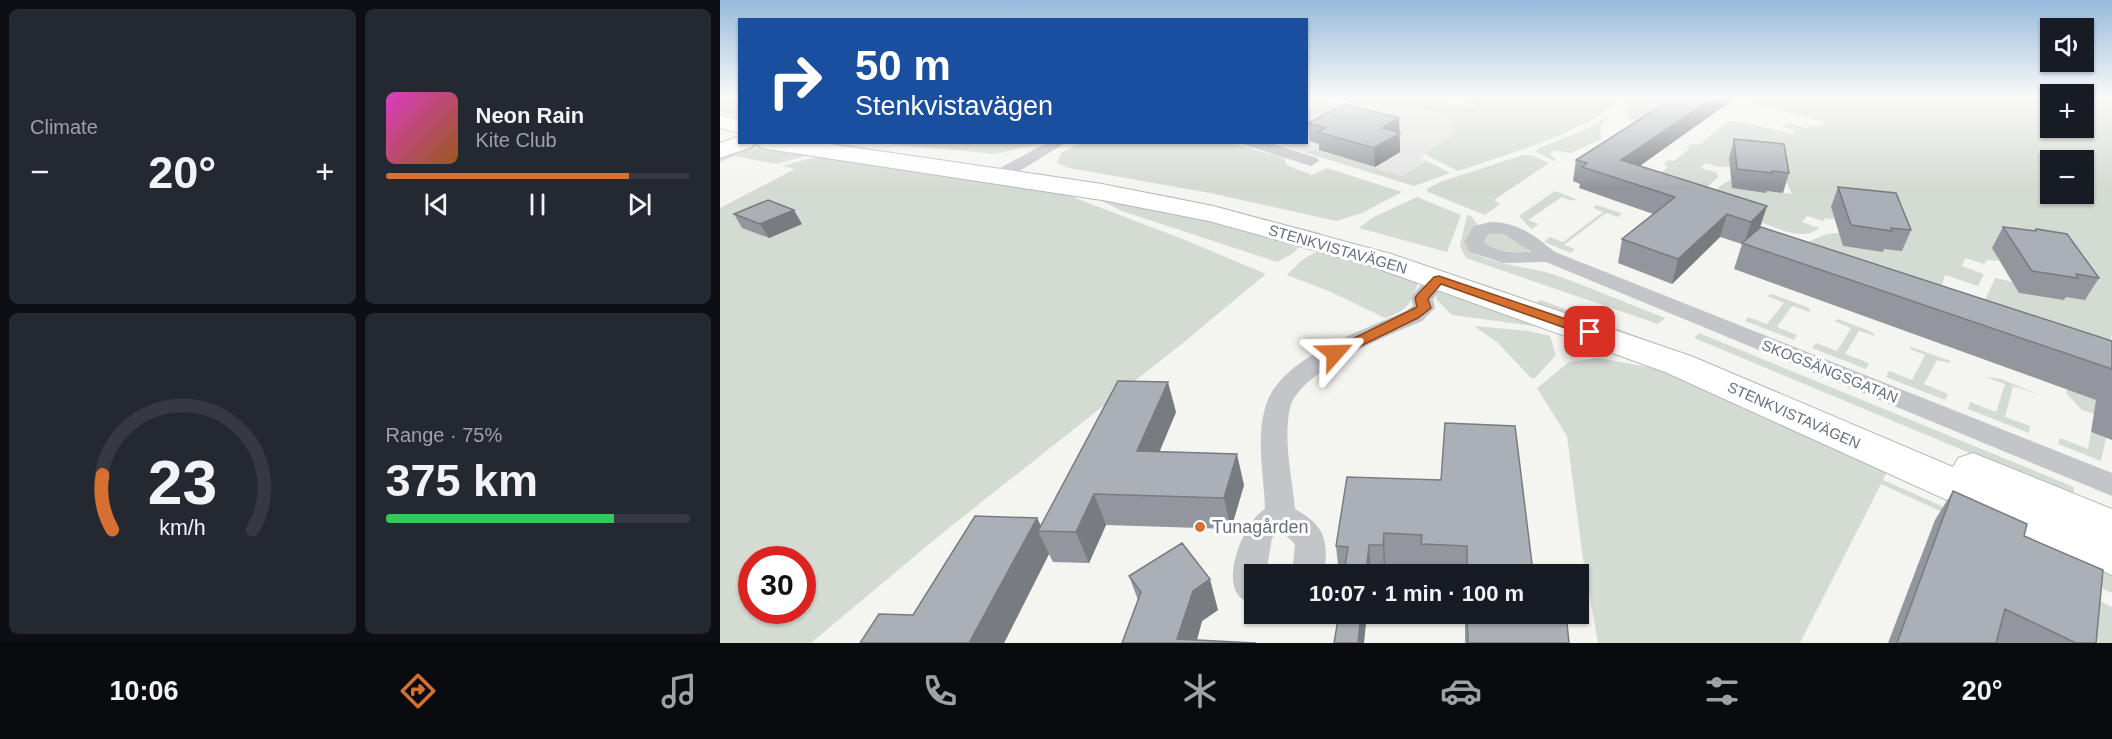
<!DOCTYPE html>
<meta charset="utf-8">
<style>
body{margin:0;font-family:Helvetica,sans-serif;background:#242831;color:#f1f3f6;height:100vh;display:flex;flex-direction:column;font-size:22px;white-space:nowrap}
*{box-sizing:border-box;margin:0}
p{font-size:20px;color:#9ea1a6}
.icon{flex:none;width:33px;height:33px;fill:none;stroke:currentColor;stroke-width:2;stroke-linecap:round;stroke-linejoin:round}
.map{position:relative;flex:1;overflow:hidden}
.drawer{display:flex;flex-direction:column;gap:9px;padding:9px;background:#0d0f14;width:720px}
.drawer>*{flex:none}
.guide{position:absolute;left:18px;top:18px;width:570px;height:126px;border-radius:0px;box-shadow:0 2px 4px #0004;background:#1a4fa0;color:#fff;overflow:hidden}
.tools{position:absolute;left:1320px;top:18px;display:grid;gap:12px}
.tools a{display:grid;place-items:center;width:54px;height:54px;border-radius:0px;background:#171b24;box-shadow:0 2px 4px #0004;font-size:30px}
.speed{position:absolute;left:18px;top:546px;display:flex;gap:12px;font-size:30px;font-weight:700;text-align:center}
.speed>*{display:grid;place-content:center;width:78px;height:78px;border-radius:50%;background:#171b24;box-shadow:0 2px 4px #0004;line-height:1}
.speed .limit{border:9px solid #d22;background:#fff;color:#111}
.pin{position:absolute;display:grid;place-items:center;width:51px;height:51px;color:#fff;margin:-26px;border-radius:12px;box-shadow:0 3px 9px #0006}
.me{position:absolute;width:66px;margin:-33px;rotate:65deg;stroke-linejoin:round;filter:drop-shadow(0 0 4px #0008)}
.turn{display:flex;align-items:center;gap:21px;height:126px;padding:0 18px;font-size:27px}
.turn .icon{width:78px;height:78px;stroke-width:2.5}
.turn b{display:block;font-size:42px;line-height:51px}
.big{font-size:45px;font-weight:600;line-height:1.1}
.drawer .widget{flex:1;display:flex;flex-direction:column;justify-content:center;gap:9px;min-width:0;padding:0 21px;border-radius:9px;background:#242831}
.drawer .dial{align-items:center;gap:0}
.dial svg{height:156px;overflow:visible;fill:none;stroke:#363941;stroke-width:7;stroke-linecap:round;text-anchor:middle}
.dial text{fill:#f1f3f6;stroke:none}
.song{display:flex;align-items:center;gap:18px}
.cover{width:72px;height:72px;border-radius:9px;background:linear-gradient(135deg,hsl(310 70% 55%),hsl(30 70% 35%))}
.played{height:6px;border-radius:3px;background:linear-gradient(90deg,#d57030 80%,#363941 80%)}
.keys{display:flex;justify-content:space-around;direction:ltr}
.heat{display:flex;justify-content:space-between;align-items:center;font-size:33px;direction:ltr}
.charge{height:9px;border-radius:4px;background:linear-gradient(90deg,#34c759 75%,#363941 0)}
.drawer .tiles{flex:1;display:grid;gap:9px;grid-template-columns:repeat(2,1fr)}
.trip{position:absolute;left:524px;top:564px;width:345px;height:60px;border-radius:0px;background:#171b24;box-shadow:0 2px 4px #0004;font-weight:600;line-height:60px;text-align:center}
.dock{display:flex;height:96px;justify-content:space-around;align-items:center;background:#090b0e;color:#9ea1a6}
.dock .icon{width:42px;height:42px}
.dock .on{color:#d57030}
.dock b{font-size:27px;color:#f1f3f6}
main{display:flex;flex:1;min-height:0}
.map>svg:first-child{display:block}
</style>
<main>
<section class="drawer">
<div class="tiles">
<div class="widget"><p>Climate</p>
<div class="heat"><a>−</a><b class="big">20°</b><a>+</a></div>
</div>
<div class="widget">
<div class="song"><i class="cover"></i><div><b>Neon Rain</b><p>Kite Club</p></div></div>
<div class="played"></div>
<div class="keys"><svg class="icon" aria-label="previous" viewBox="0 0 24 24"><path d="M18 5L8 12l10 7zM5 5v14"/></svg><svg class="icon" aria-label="pause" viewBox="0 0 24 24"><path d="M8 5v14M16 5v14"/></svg><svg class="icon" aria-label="next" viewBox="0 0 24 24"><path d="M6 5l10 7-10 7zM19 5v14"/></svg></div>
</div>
<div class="widget dial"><svg viewBox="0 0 100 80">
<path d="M14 69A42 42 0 1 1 86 69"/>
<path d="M14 69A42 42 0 0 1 9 41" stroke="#d57030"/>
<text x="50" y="56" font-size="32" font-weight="700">23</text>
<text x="50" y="72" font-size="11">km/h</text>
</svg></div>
<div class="widget"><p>Range · 75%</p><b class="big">375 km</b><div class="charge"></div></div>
</div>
</section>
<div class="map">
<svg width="1392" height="643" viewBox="0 0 1392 643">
<rect width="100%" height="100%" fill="#f4f4f1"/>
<path fill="#e2e3e2" d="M622 105H665L709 110 727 116 734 134 699 158 707 161 684 176 594 149 587 153 554 143 586 142 587 119Z"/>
<path fill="#d4dbd2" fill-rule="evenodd" d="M0 98H19V118L0 111Z
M588 98 622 105 587 119Z
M660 98H703L752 107 767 98 894 99V105C849 138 790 153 738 171L704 154 734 134 727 115 709 110 629 104Z
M912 98H978L934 128 908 119 906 104Z
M1027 98H1330V128H1364V98H1392V334L1387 358 1258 315 1275 278 1293 282 1273 248 1279 261 1267 260 1264 264 1245 258 1242 266 1264 274 1258 286 1225 275 1221 289 1083 245C1095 239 1106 232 1120 233L1123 246 1163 251 1112 207 1114 219 1105 218 1103 221 1087 216 1082 222 1099 228C1083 242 1058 228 1040 222L1045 216 987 198 1000 186 1012 179 1046 191 1072 194 1058 163 1010 158V167H999L986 163 980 168 996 172 998 177 976 198 928 182 948 167 944 164 949 160 954 161 969 149 968 147 972 143 979 145 1008 121 1023 122 1073 134 1075 130 1062 127 1068 123 1087 128 1091 125 1100 127 1105 122 1028 102 1029 100ZM1330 160H1364V194H1330Z
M891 114 894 115C879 124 881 122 881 139L851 153 833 150 830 155 836 159 834 161 816 152 817 149 869 128Z
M158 143H323L276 154Z
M360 143H510L565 158 566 165 592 175 607 168 682 192 642 213 616 221 490 193 349 168 337 163 341 153Z
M26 148 89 155 56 164 15 156 0 162V154Z
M594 149 683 176 707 161 730 173 694 186 587 153Z
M803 155H811L829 163 774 200 780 204 765 215 708 192 707 189 720 182Z
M92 158H109L342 193 465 240 546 274 464 342 220 535 91 643H0V208L75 169 62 166ZM32 560H82V610H32Z
M318 173 455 197 601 233 598 235 313 175Z
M835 191 856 199 853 201 842 197 808 220 819 224 811 229 799 216Z
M697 197 741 215 727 252 639 228 654 217Z
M376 198 455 212 580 246 572 254 557 262 402 211Z
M876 205 901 213 899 217 886 213 844 245 855 249 851 253 824 242 830 237 843 242 883 212 873 208Z
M747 215 751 216 758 225 747 241 749 250C771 265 806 266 832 274 870 287 908 304 945 318L938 324 746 258 740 246Z
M783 231 801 239 809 251 807 254 770 249 762 240 766 234Z
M606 251 699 281C690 304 689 310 665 318L611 292 567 275C579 263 588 252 606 251Z
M730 287 828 328 732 315 716 299 717 291Z
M1052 294 1089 308 1090 312 1072 306 1057 327 1077 335 1074 340 1025 321 1028 317 1047 324 1064 303 1047 296Z
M821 300 938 344 935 348 818 304 817 301Z
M1118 319 1152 332 1155 336 1139 331 1125 354 1149 363 1146 369 1092 348 1096 343 1117 351 1131 328 1114 321Z
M754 326 809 331 830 336 836 355 815 378H811L778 343Z
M979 333 1354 487 1353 496 974 338Z
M1191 347 1231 361 1229 363 1217 360 1204 384 1228 394 1225 400 1166 377 1169 371 1192 380 1205 355 1190 349Z
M878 358 934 368 1167 468 1392 569V593L1333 566 1281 525 1166 473 1163 480 1249 518 1244 522 1161 484 1080 643H878L863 559 847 436 817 388 849 362Z
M1265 377 1281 379 1320 395 1293 386 1285 417 1310 426 1309 433 1248 409 1250 402 1276 412 1285 384Z
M1347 389 1392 406 1374 414 1362 410 1346 393Z
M1371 432 1386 438 1381 461 1338 444 1340 438 1368 449Z
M1362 592 1392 607V643H1352Z"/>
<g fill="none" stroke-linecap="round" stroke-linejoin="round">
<defs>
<path id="secondary" d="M36 142H97L382 184 493 206 671 254 971 356 1233 467 1238 458 1253 453 1392 509V575L945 372 651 266 489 221 382 200 47 149 39 147Z"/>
<path id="primary" d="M0 115 20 120V133L0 128Z
M20 136V142H35L32 147 0 158V143Z"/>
</defs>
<use href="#secondary" stroke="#b5b8bd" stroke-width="2"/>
<use href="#primary" stroke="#b4b6ba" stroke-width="2"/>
<path fill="#c3c5c9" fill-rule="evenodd" d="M328 142H347L283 181H271L269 177 271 173Z
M523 142H548L597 158 599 161 591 166 525 145Z
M771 222C798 222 815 236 835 252L1392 473V496L826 262 783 263 750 252 744 242 754 226ZM768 234H784L811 252C796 253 775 253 764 242Z
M719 273 726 275 729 279 713 299 715 308 702 321C669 335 579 371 570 408 563 441 572 476 575 509 605 526 609 540 604 574H572L575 544 560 530 552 538 546 574H534V604C530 602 524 601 521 598 500 581 524 521 545 509 544 476 536 440 545 408 558 358 644 330 686 311L693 306 691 298C698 288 707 276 719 273Z"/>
<use href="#secondary" fill="#fff" fill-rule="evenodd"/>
<use href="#primary" fill="#fff" fill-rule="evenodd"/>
</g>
<path fill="#93979d" d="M616 98H632V103Z
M734 98H767L756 104Z
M1011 101 920 166 1047 206 1040 228 1392 341V440L1371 432 1376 400 1014 269 1022 244 1000 237 952 284 898 263 902 239 933 214 859 188 860 184 853 181 856 160Z
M679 118 680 152 655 167 599 150V144L590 141 588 123Z
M1014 139 1069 173 1063 193 1047 191 1046 193 1012 188 1009 158Z
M1118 187 1191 230 1182 251 1164 249 1163 252 1123 246 1111 207Z
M14 214 82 224 49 238 22 228Z
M1283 227 1315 231 1316 229 1379 278 1365 300 1346 297 1344 300 1299 293 1272 248Z
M456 412 439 452 524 485 511 529 386 525 369 563 333 562 329 554 284 643H140L193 615 317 518 321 526Z
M627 477 813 572 841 574H701V566L665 564 664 574H619L616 546Z
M1233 491 1304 536 1376 643H1168L1215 520Z
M409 576 498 610 482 621 477 640 402 643 418 600Z
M745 614H846L849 643H745Z"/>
<path fill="#787b80" d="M757 98H767L756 104Z
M993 98H1012L1011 101 901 179V160Z
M679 118 680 152 655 167 654 148 662 128Z
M1047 206 1039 229 1024 245 1031 222Z
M74 210 82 224 49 238 40 224Z
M1007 214 1000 237 952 284 958 259Z
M448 382 456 412 427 482 417 451Z
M517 454 524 485 511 529 504 498Z
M374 494 386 525 369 563 356 532Z
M317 518 323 531H318L329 554 284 643H249Z
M664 533 665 564 664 574 663 545Z
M649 545 651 574H646Z
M490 579 498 610 482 621 476 643 457 639 473 591Z
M641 614H647L644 643H638Z"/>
<path fill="#abb0b7" stroke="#787b80" stroke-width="1.5" d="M953 98H993L901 160 1047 206 1031 222 1007 214 958 259 902 239 955 197 862 167 867 163 856 160Z
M625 104 679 118 662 128 680 133 654 148 598 132 605 128 588 123Z
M1014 139 1064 144 1069 173 1052 171V173L1017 169Z
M1118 187 1176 193 1191 230 1171 228 1172 231 1131 225Z
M48 200 74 210 40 224 14 214Z
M1041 227 1392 341V369L1022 243Z
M1283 227 1316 231V229L1347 234 1379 278 1356 274 1358 278 1312 271Z
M398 381 448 382 417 451 517 454 504 498 374 494 356 532 318 531Z
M725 423 795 426 813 572 841 574H747V546L701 544 702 535 664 533 663 545H649L646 574H624L628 547 616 546 627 477 721 480Z
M1233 491 1307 524 1304 536 1383 570 1376 643H1356L1285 609 1276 643H1177Z
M255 516 317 518 249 643H140L159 614 193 615Z
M462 543 490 579 473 591 457 639 536 643H402L421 592 409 576Z
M619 614H641L638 643H614Z
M747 614H846L849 643H748Z"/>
<linearGradient id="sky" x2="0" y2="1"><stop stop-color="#97badc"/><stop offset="0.52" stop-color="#fafaf9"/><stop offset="1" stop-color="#fafaf9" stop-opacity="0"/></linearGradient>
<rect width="1392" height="188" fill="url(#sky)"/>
<path fill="#d57030" stroke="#8a491f" stroke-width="1.5" d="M719 276 875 329 877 332 870 336 865 335 721 284 708 299 711 308 698 318 620 356H610L608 353 610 350 697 307 695 298 697 295 714 277Z"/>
<circle fill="#d57030" stroke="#fff" stroke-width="2" cx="480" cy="527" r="6"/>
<g text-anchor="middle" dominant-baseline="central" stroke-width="6" stroke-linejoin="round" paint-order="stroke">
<g font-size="15" fill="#667080" stroke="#fff">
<text transform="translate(618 249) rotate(16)">STENKVISTAVÄGEN</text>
<text transform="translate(1110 371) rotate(22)">SKOGSÄNGSGATAN</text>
<text transform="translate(1074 415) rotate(24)">STENKVISTAVÄGEN</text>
</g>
<g font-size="18" fill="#667080" stroke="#fff" text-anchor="start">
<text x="492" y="527">Tunagården</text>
</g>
</g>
</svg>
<div class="tools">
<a><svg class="icon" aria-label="sound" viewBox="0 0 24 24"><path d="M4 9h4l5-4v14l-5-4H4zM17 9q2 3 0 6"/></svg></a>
<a>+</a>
<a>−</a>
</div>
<div class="speed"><div class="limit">30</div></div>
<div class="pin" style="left:870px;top:332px;background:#d93025"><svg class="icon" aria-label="arrive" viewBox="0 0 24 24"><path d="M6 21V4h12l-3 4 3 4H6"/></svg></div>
<svg class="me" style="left:615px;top:353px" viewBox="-20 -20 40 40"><path d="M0-17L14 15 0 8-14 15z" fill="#d57030" stroke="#fff" stroke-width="4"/></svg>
<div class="trip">10:07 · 1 min · 100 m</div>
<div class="guide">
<div class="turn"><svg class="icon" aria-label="right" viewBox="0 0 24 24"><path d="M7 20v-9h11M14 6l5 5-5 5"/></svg><div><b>50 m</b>Stenkvistavägen</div></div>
</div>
</div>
</main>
<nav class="dock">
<b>10:06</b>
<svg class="icon on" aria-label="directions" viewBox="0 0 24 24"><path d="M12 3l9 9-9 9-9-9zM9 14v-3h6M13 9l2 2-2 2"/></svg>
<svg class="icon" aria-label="music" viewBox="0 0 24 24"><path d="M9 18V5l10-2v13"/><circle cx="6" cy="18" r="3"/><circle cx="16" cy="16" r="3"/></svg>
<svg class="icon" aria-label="phone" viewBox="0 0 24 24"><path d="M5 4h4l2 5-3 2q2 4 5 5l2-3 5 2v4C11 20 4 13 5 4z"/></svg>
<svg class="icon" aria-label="climate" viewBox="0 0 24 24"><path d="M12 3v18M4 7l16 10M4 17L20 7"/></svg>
<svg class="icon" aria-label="car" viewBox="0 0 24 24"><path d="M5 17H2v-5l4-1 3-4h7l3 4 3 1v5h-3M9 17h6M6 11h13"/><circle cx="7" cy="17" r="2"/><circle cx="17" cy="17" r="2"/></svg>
<svg class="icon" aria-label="filters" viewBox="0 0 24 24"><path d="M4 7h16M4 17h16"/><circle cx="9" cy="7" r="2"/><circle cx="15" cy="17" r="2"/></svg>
<b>20°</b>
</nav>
